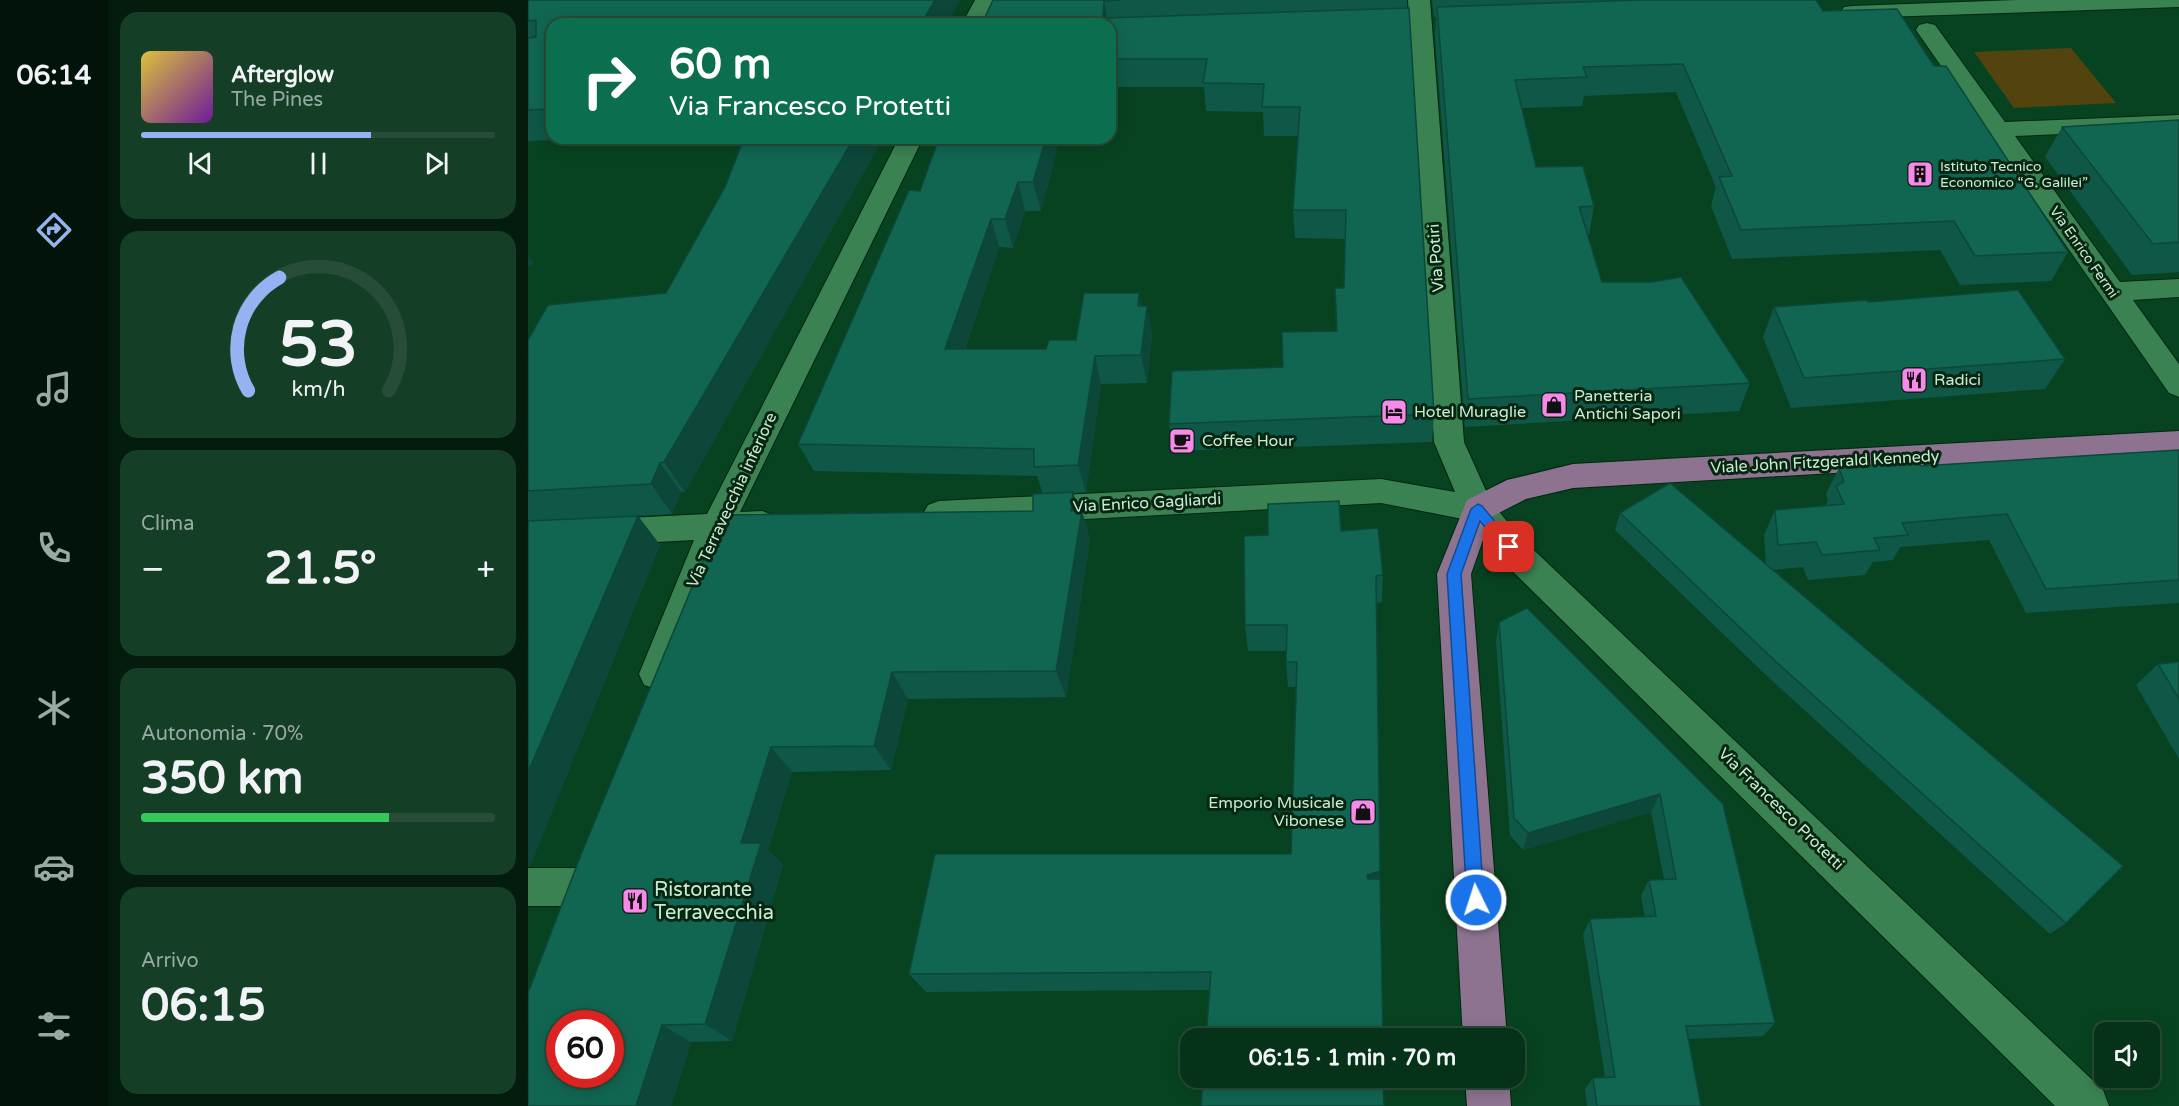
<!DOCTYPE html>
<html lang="it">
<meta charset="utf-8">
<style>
body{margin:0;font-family:"Varela Round",sans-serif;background:#143e26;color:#f1f3f6;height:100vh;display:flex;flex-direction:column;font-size:22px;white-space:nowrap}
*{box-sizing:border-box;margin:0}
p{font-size:20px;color:#98aaa2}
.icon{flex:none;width:33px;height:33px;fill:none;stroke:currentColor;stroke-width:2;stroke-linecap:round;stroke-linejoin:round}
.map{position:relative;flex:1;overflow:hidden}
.side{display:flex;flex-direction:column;gap:12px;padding:12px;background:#031c0e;width:420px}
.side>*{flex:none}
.banner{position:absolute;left:18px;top:18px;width:570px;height:126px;border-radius:18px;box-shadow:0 3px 15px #0003,0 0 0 2px #274d38;background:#0b6e4f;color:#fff;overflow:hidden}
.tools{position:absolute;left:1566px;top:1022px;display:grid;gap:12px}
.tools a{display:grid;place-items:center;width:66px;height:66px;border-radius:12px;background:#063219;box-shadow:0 3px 15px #0003,0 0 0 2px #274d38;font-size:30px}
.speed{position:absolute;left:18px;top:1010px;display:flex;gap:12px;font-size:30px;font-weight:700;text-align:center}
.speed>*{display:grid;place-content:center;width:78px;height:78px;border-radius:50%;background:#063219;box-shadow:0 3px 15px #0003,0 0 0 2px #274d38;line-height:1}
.speed .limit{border:9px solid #d22;background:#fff;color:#111}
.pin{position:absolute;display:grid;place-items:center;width:51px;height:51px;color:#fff;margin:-26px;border-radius:12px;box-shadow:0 3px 9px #0006}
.me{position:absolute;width:66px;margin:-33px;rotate:356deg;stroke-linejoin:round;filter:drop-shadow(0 0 4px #0008)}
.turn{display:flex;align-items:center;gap:21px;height:126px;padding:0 24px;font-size:27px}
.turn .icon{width:78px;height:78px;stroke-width:2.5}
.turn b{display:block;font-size:42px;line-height:51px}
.big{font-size:45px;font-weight:700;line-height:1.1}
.side .tile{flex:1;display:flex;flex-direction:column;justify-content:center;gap:9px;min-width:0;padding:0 21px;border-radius:18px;background:#143e26}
.side .dial{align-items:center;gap:0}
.dial svg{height:156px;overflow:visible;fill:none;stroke:#274d38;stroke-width:7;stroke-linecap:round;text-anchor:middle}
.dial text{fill:#f1f3f6;stroke:none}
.song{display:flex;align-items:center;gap:18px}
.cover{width:72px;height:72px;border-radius:9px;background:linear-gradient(135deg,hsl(50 70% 55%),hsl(280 70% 35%))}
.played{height:6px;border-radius:3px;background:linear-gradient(90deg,#95b2f1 65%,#274d38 65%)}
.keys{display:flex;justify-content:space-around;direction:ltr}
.heat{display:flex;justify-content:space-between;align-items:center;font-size:33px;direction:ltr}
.charge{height:9px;border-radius:4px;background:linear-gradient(90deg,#34c759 70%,#274d38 0)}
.trip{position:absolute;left:652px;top:1028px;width:345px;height:60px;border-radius:18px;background:#063219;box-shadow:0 3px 15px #0003,0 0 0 2px #274d38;font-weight:700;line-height:60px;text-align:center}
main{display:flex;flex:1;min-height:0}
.tab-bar{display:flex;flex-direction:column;width:108px;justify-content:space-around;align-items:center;background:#02140a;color:#98aaa2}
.tab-bar .icon{width:42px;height:42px}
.tab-bar .active{color:#95b2f1}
.tab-bar b{font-size:27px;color:#f1f3f6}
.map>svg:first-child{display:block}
</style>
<main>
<nav class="tab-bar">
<b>06:14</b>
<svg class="icon active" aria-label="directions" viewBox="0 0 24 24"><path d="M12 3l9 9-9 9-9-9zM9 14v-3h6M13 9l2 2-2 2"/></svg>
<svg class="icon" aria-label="music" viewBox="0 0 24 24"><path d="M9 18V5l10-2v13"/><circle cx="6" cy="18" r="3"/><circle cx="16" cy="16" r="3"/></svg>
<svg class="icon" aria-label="phone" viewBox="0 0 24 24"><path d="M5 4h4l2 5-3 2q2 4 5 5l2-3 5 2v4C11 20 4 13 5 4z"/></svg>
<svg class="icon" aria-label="climate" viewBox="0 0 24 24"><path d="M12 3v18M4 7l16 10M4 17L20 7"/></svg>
<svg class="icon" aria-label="car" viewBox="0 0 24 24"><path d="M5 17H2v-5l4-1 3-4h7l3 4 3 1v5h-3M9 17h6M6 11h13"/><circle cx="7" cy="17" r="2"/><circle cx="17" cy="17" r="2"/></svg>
<svg class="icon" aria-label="filters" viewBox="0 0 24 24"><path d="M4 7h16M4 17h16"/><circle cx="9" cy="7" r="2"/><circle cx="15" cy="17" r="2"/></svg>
</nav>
<section class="side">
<div class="tile">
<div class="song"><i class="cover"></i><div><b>Afterglow</b><p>The Pines</p></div></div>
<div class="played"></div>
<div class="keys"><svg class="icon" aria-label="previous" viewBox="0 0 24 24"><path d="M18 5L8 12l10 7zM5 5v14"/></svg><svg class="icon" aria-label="pause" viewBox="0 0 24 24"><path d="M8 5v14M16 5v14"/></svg><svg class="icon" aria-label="next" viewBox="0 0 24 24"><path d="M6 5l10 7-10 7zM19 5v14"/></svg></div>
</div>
<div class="tile dial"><svg viewBox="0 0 100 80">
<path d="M14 69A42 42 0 1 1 86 69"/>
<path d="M14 69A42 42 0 0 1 30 11" stroke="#95b2f1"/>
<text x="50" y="56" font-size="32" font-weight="700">53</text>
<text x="50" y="72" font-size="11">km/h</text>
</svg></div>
<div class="tile"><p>Clima</p>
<div class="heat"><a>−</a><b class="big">21.5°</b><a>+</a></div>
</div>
<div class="tile"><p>Autonomia · 70%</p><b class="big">350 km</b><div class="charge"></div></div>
<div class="tile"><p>Arrivo</p><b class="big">06:15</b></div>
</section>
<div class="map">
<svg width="1651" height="1106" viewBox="0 0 1651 1106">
<rect width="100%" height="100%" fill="#084321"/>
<path fill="#52430f" d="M1543 48 1588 103 1486 108 1446 52Z"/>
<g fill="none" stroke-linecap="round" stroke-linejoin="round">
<defs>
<path id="pedestrian" d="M1489 0H1651V7L1324 18 1316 17 1313 12 1316 7 1324 6Z"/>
<path id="minor" d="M447 0H469L456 24H434Z
M880 0H902L936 442 963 502 993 538 1575 1090 1581 1106H1527L969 556 940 520 853 503 411 527 400 523 395 514 400 505 411 501 853 479 927 492 906 442Z
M1399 23 1407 25 1477 122 1651 115V129L1487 136 1592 282 1651 279V297L1605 300 1651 364V397L1641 393 1388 30 1391 25Z
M371 138H395L212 512 234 511 245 515 250 524 245 533 234 537 200 538 142 685 129 689 116 685 111 674 166 540 0 549V523L179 514Z
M0 868H47L61 873 67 887 61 901 47 906H0Z"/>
<path id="primary" d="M1651 431V453L1045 488 998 499 963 517 943 574 979 1038H935L909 574 939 500 979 480 1045 464Z
M937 1077H981L983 1106H939Z"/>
</defs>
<use href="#pedestrian" stroke="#00270f" stroke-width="2"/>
<use href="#minor" stroke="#00270f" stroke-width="2"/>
<use href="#primary" stroke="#00270f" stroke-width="2"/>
<use href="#pedestrian" fill="#3b8252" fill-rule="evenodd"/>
<use href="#minor" fill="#3b8252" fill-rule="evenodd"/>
<use href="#primary" fill="#8d738f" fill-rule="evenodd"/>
</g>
<path fill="#0f5847" d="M0 0 24 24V138H82L0 141Z
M465 0H879V8L906 414 904 442 646 451 641 424 755 367 808 331 807 288H816L817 239 767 238 765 210 770 136H736L735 112 678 111 676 87H582V24Z
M904 0H1288L1295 11 1406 66 1540 252 1523 281 1432 285 1412 250 1204 259 1183 206 1188 187 1148 92 1056 96 1054 106 994 108 1008 167 1066 206 1061 235H1060L1074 282 1222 383 1211 411 937 427 907 35 908 17H906Z
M1651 120V272L1604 275 1517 157 1534 127Z
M216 138H355L157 492H153L144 514 15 521 110 516 132 545 2 866H0V340L138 293 197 187Z
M411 138H532L513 211H497L485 248 471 247 437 349H518L548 340 613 306 624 334 619 383 573 384 558 492 545 493 551 511H554L562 540 538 697 380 699 363 770 264 772 240 850 255 865 204 1041 163 1042 143 1106 54 852 505 511 515 494 509 476 286 471 270 444 392 191Z
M1340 302 1537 359 1517 389 1263 408 1235 337 1246 307Z
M1651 450V603L1498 613 1461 540 1372 547 1365 560 1345 562 1337 575 1280 580 1275 567 1245 570 1538 923 1522 934 1238 675 1087 530 1092 513 1238 564 1236 535 1247 510 1298 505 1300 501 1298 494 1311 468 1393 466Z
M813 531 855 575 854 602 848 603 852 871 681 990 398 992 381 974 763 854 768 687H760L758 662V651H720L717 625Z
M971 622 1195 804 1247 1023 1235 1036 1160 1039 1173 1106H1059L1057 1089 1065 1078 1077 1077 1055 934 1062 919 1117 917 1113 896 1121 880 1136 879 1123 812 995 850 982 835 968 642Z
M1651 662V759L1608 685 1630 664Z"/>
<path fill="#0c4739" d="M407 0H432L419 24H393Z
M576 1 580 24 575 16Z
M326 138H355L157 492 136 462Z
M518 138H532L513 211 505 182Z
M490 182 497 211 485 248 477 219Z
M463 219 471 247 427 377 417 349Z
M0 255 6 264 0 267Z
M611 293 616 322 610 306Z
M619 306 624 334 619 383 613 355Z
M567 356 573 384 558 492 550 465Z
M132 463 153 492 144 514 123 484Z
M545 492 553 518 554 511 562 540 538 697 528 671 543 511Z
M110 516 132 545 2 866 0 865V772Z
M364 672 380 699 363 770 346 746Z
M243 747 264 772 240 850 255 865 204 1041 177 1024 213 843Z
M1132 794 1123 812 995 850 1000 833Z
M852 871 851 892 839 896V875Z
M134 1025 163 1042 143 1106H108Z"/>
<path fill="#116652" stroke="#0c4739" stroke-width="1.5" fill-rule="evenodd" d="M0 0H407L393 24H24V109L0 110V38L8 37V20L0 21Z
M465 0H593L576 1 575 16 577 18 881 8 906 414 641 424 644 371 755 367 754 332 809 331 807 288H816L818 210H765L772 107H734L736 84 675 83 679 59H582V24H454Z
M1109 0H1288L1295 11 1369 9 1406 66H1418L1540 252 1447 256 1426 221 1213 230 1191 177 1204 176 1155 64 1055 67 1059 77 987 80 1008 167 1055 166 1066 206 1051 207 1074 282H1124L1153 277 1222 383 940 399 909 7Z
M1651 120V242L1625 244 1534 127Z
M216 138H326L136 462 132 463 123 484 0 491V340L20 305 138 293 197 187Z
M411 138H518L505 182H490L477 219H463L417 349H518L521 340H548L556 293H611L610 306H619L613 355 567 356 550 465 506 467V449L270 444 381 190 392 191Z
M1490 290 1537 359 1276 378 1246 307 1339 300 1340 302Z
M1651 450V580L1518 589 1479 514 1374 523 1380 535 1346 538 1352 550 1294 555 1288 542 1250 545 1247 510 1316 504 1308 486 1316 482 1311 468 1390 462 1393 466Z
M1142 483 1595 866 1538 923 1246 660 1092 513Z
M545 492 543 511H554L528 671 364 672 346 746 243 747 213 843H233L177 1024 134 1025 108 1106H0V993L54 852 194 515 505 511V494ZM32 1023H82V1074H32Z
M811 501 813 531 850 528 855 575 848 576 852 871 839 875 840 879H852L855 1038H678L683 972 381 974 407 854H763L769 662H758L759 625H717L716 536 740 535V504Z
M110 516 0 772V521Z
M999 608 1195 804 1247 1023 1158 1026 1173 1106H1069L1065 1078 1087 1077 1062 919 1128 916 1121 880 1148 879 1132 794 1000 833 986 818 971 622Z
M1651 662V699L1630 664Z
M675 1077H855L856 1106H673Z"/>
<path fill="#1a73e8" stroke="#114b97" stroke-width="1.5" d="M950 504 954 506 988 547 981 552 976 551 952 521 933 574 956 900 953 906 948 908 942 906 939 900 919 574 943 509Z"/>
<defs>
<symbol id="building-square" viewBox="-11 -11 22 22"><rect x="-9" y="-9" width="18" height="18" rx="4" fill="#f888ea" stroke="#072612"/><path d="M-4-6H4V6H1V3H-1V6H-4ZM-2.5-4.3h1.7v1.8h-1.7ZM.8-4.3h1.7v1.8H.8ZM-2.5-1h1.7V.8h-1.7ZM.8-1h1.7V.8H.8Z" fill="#111"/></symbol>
<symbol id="restaurant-square" viewBox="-11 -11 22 22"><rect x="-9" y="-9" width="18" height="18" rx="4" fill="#f888ea" stroke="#072612"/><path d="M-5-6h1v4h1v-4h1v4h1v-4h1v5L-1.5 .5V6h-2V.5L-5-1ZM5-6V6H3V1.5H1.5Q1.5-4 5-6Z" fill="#111"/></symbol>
<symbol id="shop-square" viewBox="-11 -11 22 22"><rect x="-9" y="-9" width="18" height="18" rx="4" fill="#f888ea" stroke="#072612"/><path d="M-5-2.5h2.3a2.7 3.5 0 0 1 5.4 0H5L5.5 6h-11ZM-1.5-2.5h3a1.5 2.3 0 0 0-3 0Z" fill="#111"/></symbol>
<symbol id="hotel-square" viewBox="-11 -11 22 22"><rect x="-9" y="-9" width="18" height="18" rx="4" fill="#f888ea" stroke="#072612"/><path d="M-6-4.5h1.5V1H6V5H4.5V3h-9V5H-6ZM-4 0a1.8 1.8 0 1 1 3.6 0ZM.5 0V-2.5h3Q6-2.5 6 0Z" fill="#111"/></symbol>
<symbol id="cafe-square" viewBox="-11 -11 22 22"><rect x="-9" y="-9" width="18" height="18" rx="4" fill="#f888ea" stroke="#072612"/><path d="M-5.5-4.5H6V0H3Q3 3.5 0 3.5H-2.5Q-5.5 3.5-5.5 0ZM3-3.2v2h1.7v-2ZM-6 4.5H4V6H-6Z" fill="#111"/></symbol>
</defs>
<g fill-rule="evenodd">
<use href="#building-square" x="1377" y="159" width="30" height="30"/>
<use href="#restaurant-square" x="1371" y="365" width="30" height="30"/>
<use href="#shop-square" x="1011" y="390" width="30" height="30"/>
<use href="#hotel-square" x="851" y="397" width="30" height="30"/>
<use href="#cafe-square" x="639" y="426" width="30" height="30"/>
<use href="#shop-square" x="820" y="797" width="30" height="30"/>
<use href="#restaurant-square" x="92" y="886" width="30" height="30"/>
</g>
<g text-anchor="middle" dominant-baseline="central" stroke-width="6" stroke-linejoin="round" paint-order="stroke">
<g font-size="14" fill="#c9ecd1" stroke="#072612" text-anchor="start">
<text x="1412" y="166">Istituto Tecnico<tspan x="1412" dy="16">Economico “G. Galilei”</tspan></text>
</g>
<g font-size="14" fill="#c9ecd1" stroke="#072612">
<text transform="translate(1556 252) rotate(55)">Via Enrico Fermi</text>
</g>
<g font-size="16" fill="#c9ecd1" stroke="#072612">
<text transform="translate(908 258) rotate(-94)">Via Potiri</text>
<text transform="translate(1297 462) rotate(-3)">Viale John Fitzgerald Kennedy</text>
<text transform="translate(204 500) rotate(-65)">Via Terravecchia inferiore</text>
<text transform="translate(619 503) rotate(-3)">Via Enrico Gagliardi</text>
<text transform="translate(1253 809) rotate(44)">Via Francesco Protetti</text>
</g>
<g font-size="16" fill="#c9ecd1" stroke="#072612" text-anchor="start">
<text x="1406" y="380">Radici</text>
<text x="1046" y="396">Panetteria<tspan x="1046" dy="18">Antichi Sapori</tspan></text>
<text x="886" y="412">Hotel Muraglie</text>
<text x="674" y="441">Coffee Hour</text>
<text x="816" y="803" text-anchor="end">Emporio Musicale<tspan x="816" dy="18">Vibonese</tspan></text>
</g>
<g font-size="20" fill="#c9ecd1" stroke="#072612" text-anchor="start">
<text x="126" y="890">Ristorante<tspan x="126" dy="23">Terravecchia</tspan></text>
</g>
</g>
</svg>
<div class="tools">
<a><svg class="icon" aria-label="sound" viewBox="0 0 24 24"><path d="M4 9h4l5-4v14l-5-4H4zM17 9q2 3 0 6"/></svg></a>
</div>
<div class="speed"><div class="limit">60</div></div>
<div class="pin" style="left:981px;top:547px;background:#d93025"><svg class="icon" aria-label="arrive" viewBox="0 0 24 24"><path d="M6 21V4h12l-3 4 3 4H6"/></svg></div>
<svg class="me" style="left:948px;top:900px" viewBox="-20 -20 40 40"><circle r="17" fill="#1a73e8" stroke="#fff" stroke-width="3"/><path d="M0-11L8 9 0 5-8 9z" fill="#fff"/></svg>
<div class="trip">06:15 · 1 min · 70 m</div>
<div class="banner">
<div class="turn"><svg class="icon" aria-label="right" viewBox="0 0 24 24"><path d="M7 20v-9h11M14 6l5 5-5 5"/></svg><div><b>60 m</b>Via Francesco Protetti</div></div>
</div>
</div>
</main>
